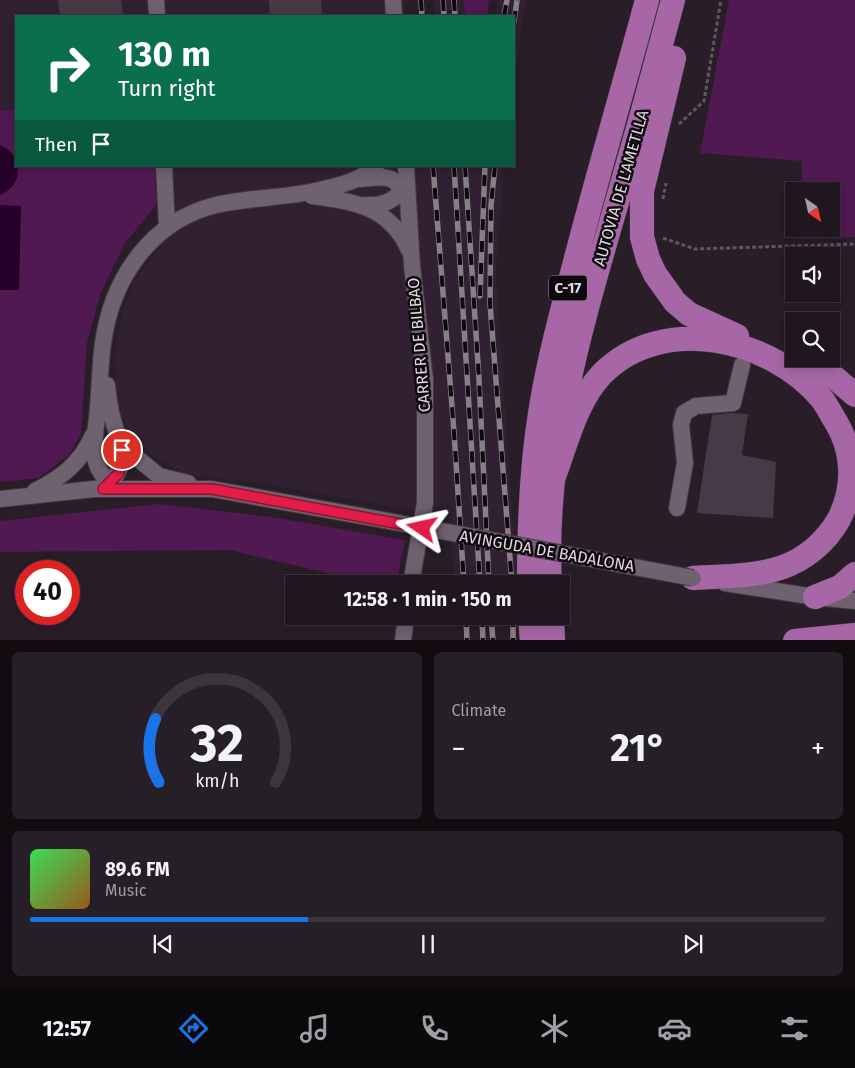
<!DOCTYPE html>
<meta charset="utf-8">
<style>
body{margin:0;font-family:"Fira Sans",sans-serif;background:#271f27;color:#f1f3f6;height:100vh;display:flex;flex-direction:column;font-size:19px;white-space:nowrap}
*{box-sizing:border-box;margin:0}
p{font-size:16px;color:#a19fa4}
.icon{flex:none;width:28px;height:28px;fill:none;stroke:currentColor;stroke-width:2;stroke-linecap:round;stroke-linejoin:round}
.map{position:relative;height:640px;overflow:hidden}
.drawer{display:flex;flex-direction:column;gap:12px;padding:12px;background:#110c10;flex:1}
.drawer>*{flex:none}
.top-card{position:absolute;left:15px;top:15px;width:500px;height:152px;border-radius:0px;box-shadow:0 2px 12px #0003,0 0 0 1px #3c353c;background:#0b6e4f;color:#fff;overflow:hidden}
.needle{width:32px;rotate:146deg}
.buttons{position:absolute;left:785px;top:182px;display:grid;gap:10px}
.buttons a{display:grid;place-items:center;width:55px;height:55px;border-radius:0px;background:#1f161e;box-shadow:0 2px 12px #0003,0 0 0 1px #3c353c;font-size:25px}
.speed{position:absolute;left:15px;top:560px;display:flex;gap:10px;font-size:25px;font-weight:700;text-align:center}
.speed>*{display:grid;place-content:center;width:65px;height:65px;border-radius:50%;background:#1f161e;box-shadow:0 2px 12px #0003,0 0 0 1px #3c353c;line-height:1}
.speed .limit{border:8px solid #d22;background:#fff;color:#111}
.pin{position:absolute;display:grid;place-items:center;width:42px;height:42px;color:#fff;margin:-21px;border:2px solid #fff;border-radius:50%;box-shadow:0 1px 5px #0007}
.me{position:absolute;width:55px;margin:-28px;rotate:281deg;stroke-linejoin:round;filter:drop-shadow(0 0 4px #0008)}
.turn{display:flex;align-items:center;gap:18px;height:105px;padding:0 20px;font-size:22px}
.turn .icon{width:65px;height:65px;stroke-width:2.5}
.turn b{display:block;font-size:35px;line-height:42px}
.then{display:flex;align-items:center;height:48px;padding:0 20px;background:#0003;gap:10px;font-size:19px}
.big{font-size:38px;font-weight:700;line-height:1.1}
.drawer .card{flex:1;display:flex;flex-direction:column;justify-content:center;gap:8px;min-width:0;padding:0 18px;border-radius:8px;background:#271f27}
.drawer .dial{align-items:center;gap:0}
.dial svg{height:130px;overflow:visible;fill:none;stroke:#3c353c;stroke-width:7;stroke-linecap:round;text-anchor:middle}
.dial text{fill:#f1f3f6;stroke:none}
.song{display:flex;align-items:center;gap:15px}
.cover{width:60px;height:60px;border-radius:8px;background:linear-gradient(135deg,hsl(130 70% 55%),hsl(30 70% 35%))}
.played{height:5px;border-radius:2px;background:linear-gradient(90deg,#1a73e8 35%,#3c353c 35%)}
.keys{display:flex;justify-content:space-around;direction:ltr}
.heat{display:flex;justify-content:space-between;align-items:center;font-size:28px;direction:ltr}
.drawer .tiles{flex:1;display:grid;gap:12px;grid-template-columns:1fr 1fr}
.card:last-child{grid-column:span 2}
.trip{position:absolute;left:285px;top:575px;width:285px;height:50px;border-radius:0px;background:#1f161e;box-shadow:0 2px 12px #0003,0 0 0 1px #3c353c;font-weight:700;line-height:50px;text-align:center}
.dock{display:flex;height:80px;justify-content:space-around;align-items:center;background:#0c090c;color:#a19fa4}
.dock .icon{width:35px;height:35px}
.dock .active{color:#1a73e8}
.dock b{font-size:22px;color:#f1f3f6}
.map>svg:first-child{display:block}
</style>
<div class="map">
<svg width="855" height="641" viewBox="0 0 855 641">
<rect width="100%" height="100%" fill="#291d28"/>
<path fill="#312031" d="M0 0H404L405 16H16V109L0 111Z
M433 0H464L465 16H434Z
M498 0H526L514 86V16H495Z
M154 166H471L472 173 475 166H504L496 274 517 584H456L448 516 266 484 185 474 152 456 137 442 126 428 118 403 115 358 121 316 133 282 161 246 157 220Z"/>
<path fill="#511952" d="M464 0H489L487 16H465Z
M729 0H855V237L802 239V229H831V191H802V161L700 153Z
M16 109V166H154L156 205 125 243 101 292 87 342 81 434 69 455 38 478 0 482V111Z
M159 504 271 517 405 540 396 584H373L230 550 0 552V521Z"/>
<path fill="#260028" d="M0 145C23 155 25 185 0 195Z
M0 205 21 206 19 290H0Z"/>
<path fill="#473a47" d="M58 0H121L123 16H60Z
M269 0H321L322 16H270Z
M731 413 748 414 742 455 776 462 773 518 697 513 712 415Z"/>
<g fill="none" stroke-linecap="round" stroke-linejoin="round">
<defs>
<path id="minor" d="M156 0 157 16
M393 0 394 16
M164 166 167 227
M406 166 412 266 425 379V503L411 584
M361 179C387 176 395 174 408 199
M312 196C354 201 390 207 409 250
M365 205C385 206 399 200 406 181
M120 437 131 453 159 476 188 483
M118 488C84 469 96 438 98 407 100 385 100 364 103 343 112 278 151 221 216 205 247 198 279 198 310 192 332 187 359 183 376 166
M103 489C134 465 118 443 111 412 109 403 108 394 107 385
M35 491C61 478 81 463 93 435
M0 499 94 489H212L383 520
M677 508 685 463 681 425 684 413 696 406 733 403 742 365
M725 583 815 597 855 601
M403 641 406 616"/>
<path id="highway" d="M674 58 642 191V237L648 259 655 274 675 302 689 314 737 336
M805 359 827 371 855 395
M553 479C566 445 576 401 602 374 662 313 771 338 822 399 827 406 831 414 836 422 854 452 855 487 839 519 826 542 805 560 780 568 752 577 722 576 693 578
M529 584C529 527 531 470 540 414 547 366 560 317 573 270 596 180 623 90 647 0
M550 584C543 457 578 336 613 216 634 144 654 72 673 0
M815 597 840 587 855 574
M530 616 532 641
M552 616 553 641
M795 641 855 635"/>
</defs>
<use href="#minor" stroke="#433942" stroke-width="18"/>
<use href="#highway" stroke="#433942" stroke-width="25"/>
<path stroke="#615660" stroke-width="3" stroke-dasharray="4 2.5" stroke-linecap="butt" d="M679 124 704 101 721 0
M663 199 666 183
M663 238 695 249 855 244"/>
<use href="#minor" stroke="#6f616f" stroke-width="16"/>
<use href="#highway" stroke="#a767a6" stroke-width="24"/>
<defs>
<path id="rail" d="M421 0 422 16
M443 0 444 16
M454 0 455 16
M504 16 507 0
M514 22 517 0
M433 166 454 432 464 584
M454 166 480 584
M465 166 479 379 489 584
M495 166 491 205 490 304 512 584
M480 296 485 166
M466 616 467 641
M482 616 483 641
M491 616 493 641
M513 616V641"/>
</defs>
<use href="#rail" stroke="#887e87" stroke-width="5.5"/>
<use href="#rail" stroke="#0e090e" stroke-width="4" stroke-dasharray="11" stroke-linecap="butt"/>
<defs>
<path id="minor-bridge" d="M383 520 693 578"/>
</defs>
<use href="#minor-bridge" stroke="#433942" stroke-width="18" stroke-linecap="butt"/>
<use href="#minor-bridge" stroke="#6f616f" stroke-width="16"/>
</g>
<g fill="none" stroke-linecap="round" stroke-linejoin="round">
<defs>
<path id="route" d="M122 450 119 473 103 489H212L422 528"/>
</defs>
<use href="#route" stroke="#92132f" stroke-width="12"/>
<use href="#route" stroke="#e11d48" stroke-width="9"/>
</g>
<g text-anchor="middle" dominant-baseline="central" stroke-width="5" stroke-linejoin="round" paint-order="stroke">
<rect fill="#0e090e" stroke="#a199a0" stroke-width="1" x="549" y="275.5" width="38" height="25" rx="4"/>
<g font-size="15" font-weight="bold" fill="#e0d7df">
<text x="568" y="288">C-17</text>
</g>
<g font-size="16" fill="#e0d7df" stroke="#0e090e">
<text transform="translate(621 188) rotate(-74)">AUTOVIA DE L'AMETLLA</text>
<text transform="translate(419 345) rotate(-95)">CARRER DE BILBAO</text>
<text transform="translate(547 551) rotate(10)">AVINGUDA DE BADALONA</text>
</g>
</g>
</svg>
<div class="buttons">
<a><svg class="needle" viewBox="-14 -14 28 28"><path d="M0-13l5 13h-10z" fill="#e53935"/><path d="M0 13l5-13h-10z" fill="#a19fa4"/></svg></a>
<a><svg class="icon" aria-label="sound" viewBox="0 0 24 24"><path d="M4 9h4l5-4v14l-5-4H4zM17 9q2 3 0 6"/></svg></a>
<a><svg class="icon" aria-label="search" viewBox="0 0 24 24"><circle cx="10" cy="10" r="6"/><path d="M15 15l6 6"/></svg></a>
</div>
<div class="speed"><div class="limit">40</div></div>
<div class="pin" style="left:122px;top:450px;background:#d93025"><svg class="icon" aria-label="arrive" viewBox="0 0 24 24"><path d="M6 21V4h12l-3 4 3 4H6"/></svg></div>
<svg class="me" style="left:422px;top:528px" viewBox="-20 -20 40 40"><path d="M0-17L14 15 0 8-14 15z" fill="#e11d48" stroke="#fff" stroke-width="4"/></svg>
<div class="trip">12:58 · 1 min · 150 m</div>
<div class="top-card">
<div class="turn"><svg class="icon" aria-label="right" viewBox="0 0 24 24"><path d="M7 20v-9h11M14 6l5 5-5 5"/></svg><div><b>130 m</b>Turn right</div></div>
<div class="then">Then<svg class="icon" aria-label="arrive" viewBox="0 0 24 24"><path d="M6 21V4h12l-3 4 3 4H6"/></svg></div>
</div>
</div>
<section class="drawer">
<div class="tiles">
<div class="card dial"><svg viewBox="0 0 100 80">
<path d="M14 69A42 42 0 1 1 86 69"/>
<path d="M14 69A42 42 0 0 1 12 30" stroke="#1a73e8"/>
<text x="50" y="56" font-size="32" font-weight="700">32</text>
<text x="50" y="72" font-size="11">km/h</text>
</svg></div>
<div class="card"><p>Climate</p>
<div class="heat"><a>−</a><b class="big">21°</b><a>+</a></div>
</div>
<div class="card">
<div class="song"><i class="cover"></i><div><b>89.6 FM</b><p>Music</p></div></div>
<div class="played"></div>
<div class="keys"><svg class="icon" aria-label="previous" viewBox="0 0 24 24"><path d="M18 5L8 12l10 7zM5 5v14"/></svg><svg class="icon" aria-label="pause" viewBox="0 0 24 24"><path d="M8 5v14M16 5v14"/></svg><svg class="icon" aria-label="next" viewBox="0 0 24 24"><path d="M6 5l10 7-10 7zM19 5v14"/></svg></div>
</div>
</div>
</section>
<nav class="dock">
<b>12:57</b>
<svg class="icon active" aria-label="directions" viewBox="0 0 24 24"><path d="M12 3l9 9-9 9-9-9zM9 14v-3h6M13 9l2 2-2 2"/></svg>
<svg class="icon" aria-label="music" viewBox="0 0 24 24"><path d="M9 18V5l10-2v13"/><circle cx="6" cy="18" r="3"/><circle cx="16" cy="16" r="3"/></svg>
<svg class="icon" aria-label="phone" viewBox="0 0 24 24"><path d="M5 4h4l2 5-3 2q2 4 5 5l2-3 5 2v4C11 20 4 13 5 4z"/></svg>
<svg class="icon" aria-label="climate" viewBox="0 0 24 24"><path d="M12 3v18M4 7l16 10M4 17L20 7"/></svg>
<svg class="icon" aria-label="car" viewBox="0 0 24 24"><path d="M5 17H2v-5l4-1 3-4h7l3 4 3 1v5h-3M9 17h6M6 11h13"/><circle cx="7" cy="17" r="2"/><circle cx="17" cy="17" r="2"/></svg>
<svg class="icon" aria-label="filters" viewBox="0 0 24 24"><path d="M4 7h16M4 17h16"/><circle cx="9" cy="7" r="2"/><circle cx="15" cy="17" r="2"/></svg>
</nav>
